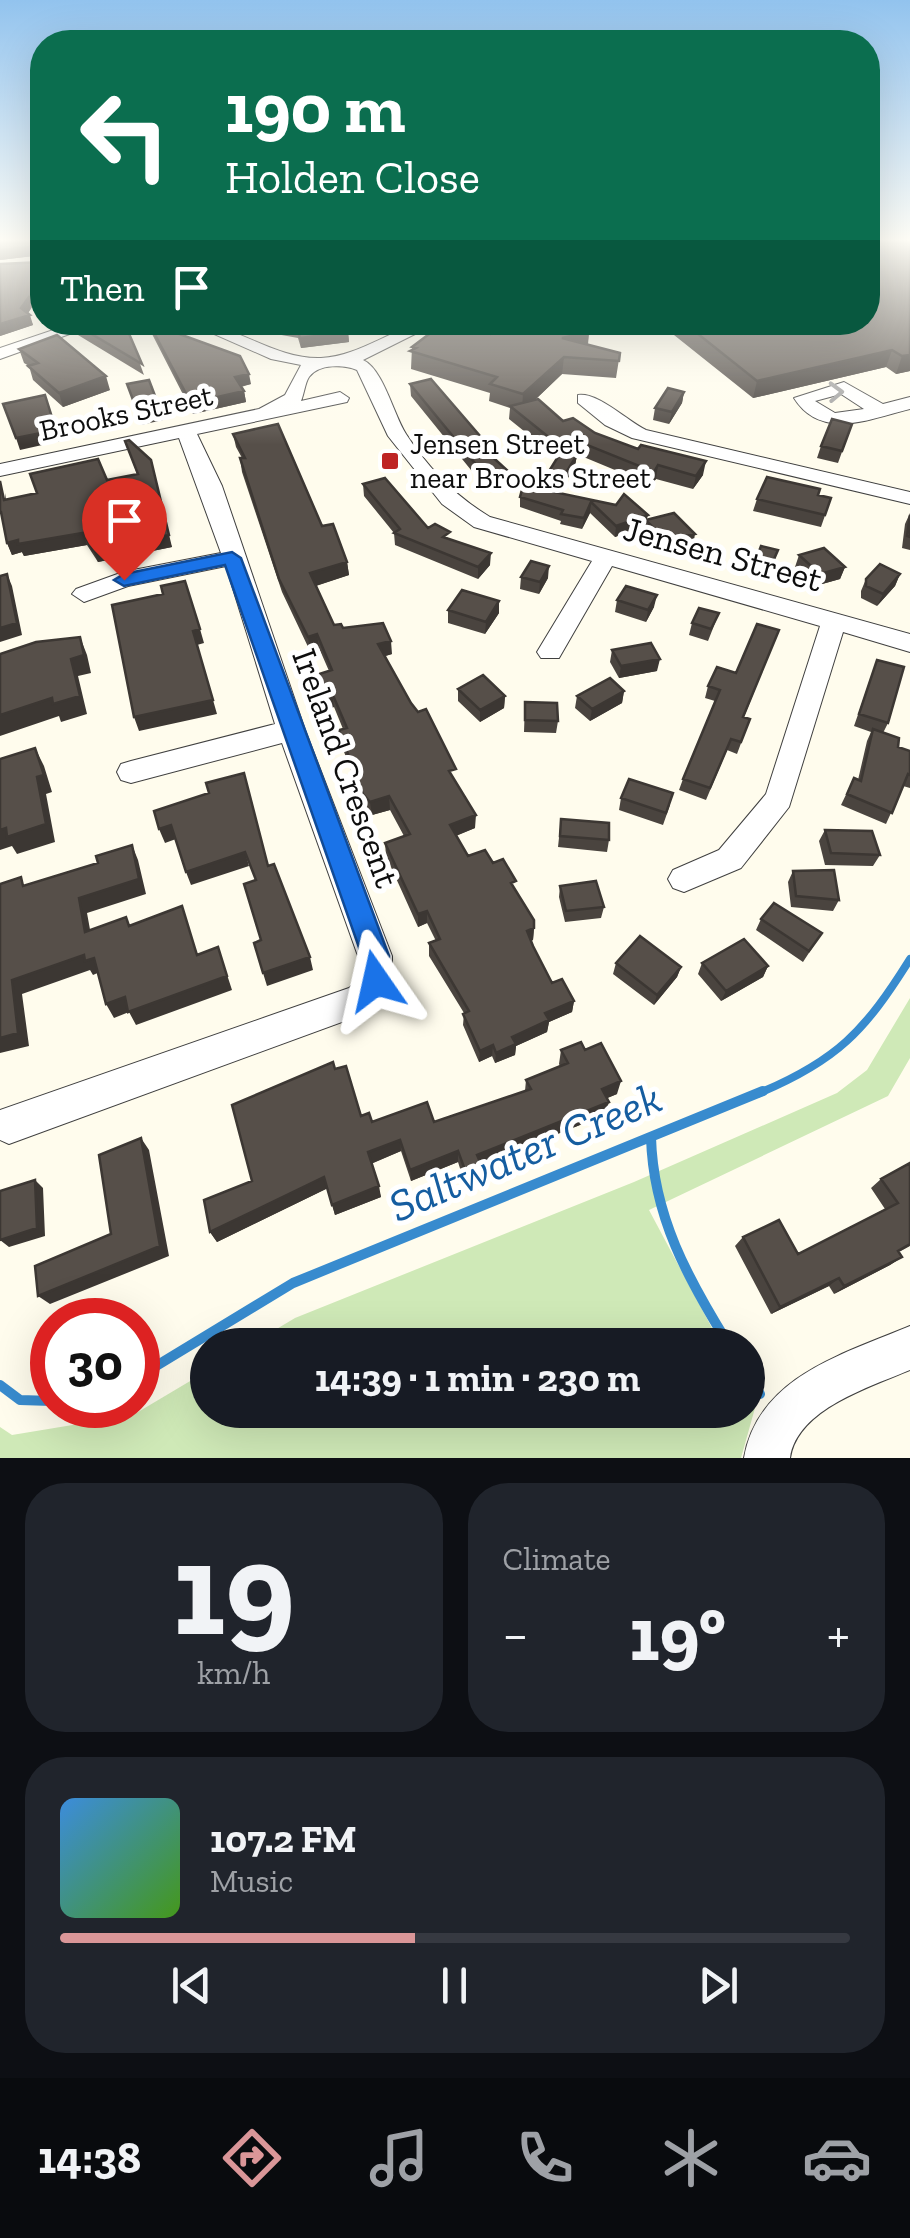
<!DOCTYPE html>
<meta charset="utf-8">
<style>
body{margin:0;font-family:"Zilla Slab",serif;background:#20242c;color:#f1f3f6;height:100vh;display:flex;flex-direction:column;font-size:38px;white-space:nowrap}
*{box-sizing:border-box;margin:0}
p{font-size:32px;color:#9ea1a6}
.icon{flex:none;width:55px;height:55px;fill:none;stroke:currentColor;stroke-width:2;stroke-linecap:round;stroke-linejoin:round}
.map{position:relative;height:1458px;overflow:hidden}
.side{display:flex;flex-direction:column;gap:25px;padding:25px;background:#0d0f14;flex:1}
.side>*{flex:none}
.guide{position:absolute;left:30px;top:30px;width:850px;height:305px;border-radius:40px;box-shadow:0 10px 40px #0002;background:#0b6e4f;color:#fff;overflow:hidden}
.speed{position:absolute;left:30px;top:1298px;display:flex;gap:20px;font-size:50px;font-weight:700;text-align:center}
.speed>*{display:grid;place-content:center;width:130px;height:130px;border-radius:50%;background:#171b24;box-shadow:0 10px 40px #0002;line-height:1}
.speed .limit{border:15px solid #d22;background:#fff;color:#111}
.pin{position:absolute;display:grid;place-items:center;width:85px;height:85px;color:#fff;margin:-102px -42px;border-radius:50% 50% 50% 0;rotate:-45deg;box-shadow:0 0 10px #0007}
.pin .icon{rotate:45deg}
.me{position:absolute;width:110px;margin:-55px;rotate:349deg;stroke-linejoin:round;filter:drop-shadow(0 0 8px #0008)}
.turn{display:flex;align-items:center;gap:35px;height:210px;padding:0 30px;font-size:45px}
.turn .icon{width:130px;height:130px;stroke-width:2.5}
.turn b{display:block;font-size:70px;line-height:85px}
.then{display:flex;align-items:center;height:95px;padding:0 30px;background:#0003;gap:20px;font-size:38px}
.big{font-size:75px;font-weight:700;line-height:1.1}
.side .widget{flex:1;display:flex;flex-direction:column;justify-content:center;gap:15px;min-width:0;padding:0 35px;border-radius:40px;background:#20242c}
.side .dial{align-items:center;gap:0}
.dial b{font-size:130px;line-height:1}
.song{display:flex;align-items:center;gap:30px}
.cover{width:120px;height:120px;border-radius:15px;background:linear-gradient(135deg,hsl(210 70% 55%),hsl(100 70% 35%))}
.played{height:10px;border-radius:5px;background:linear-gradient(90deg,#da9698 45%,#363941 45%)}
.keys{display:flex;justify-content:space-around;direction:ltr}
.heat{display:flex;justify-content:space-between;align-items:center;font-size:55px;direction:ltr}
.side .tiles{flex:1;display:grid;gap:25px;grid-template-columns:1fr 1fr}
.widget:last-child{grid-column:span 2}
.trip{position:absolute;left:190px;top:1328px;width:575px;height:100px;border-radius:50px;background:#171b24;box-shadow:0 10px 40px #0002;font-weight:700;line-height:100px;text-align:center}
.menu{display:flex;height:160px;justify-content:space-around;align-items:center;background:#090b0e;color:#9ea1a6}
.menu .icon{width:70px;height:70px}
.menu .selected{color:#da9698}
.menu b{font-size:45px;color:#f1f3f6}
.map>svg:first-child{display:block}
</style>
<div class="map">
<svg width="910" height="1458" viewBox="0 0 910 1458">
<rect width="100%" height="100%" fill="#fffced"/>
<path fill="#cfe9b7" d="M910 998V1058L888 1096 649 1210 721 1345H250L295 1318 634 1182 837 1093 867 1070Z
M207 1371 208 1410H748V1393L755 1408 741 1458H0V1427L12 1435 133 1415Z"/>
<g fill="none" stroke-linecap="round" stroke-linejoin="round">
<path stroke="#388bce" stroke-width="8" d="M757 1094C837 1061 865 1031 910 959"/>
<path stroke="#388bce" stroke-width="10" d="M651 1137C653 1216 688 1279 729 1345
M748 1374 760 1394
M138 1377 293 1283 763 1091
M0 1385 20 1400 52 1401"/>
<defs>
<path id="minor" d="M77 322H103L0 359V348Z
M187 322C234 322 274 360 321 358 364 356 397 322 439 322L363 360C383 369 393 413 406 434 428 468 455 496 490 517L910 634V652L843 632 789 807 741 868 684 892 673 888 668 879 673 870 719 850 766 794 820 626 612 566 559 658H541L537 652 592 561 474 527 442 504 388 436 357 370C345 365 319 363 309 377 305 383 304 394 301 401L340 392 349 398 347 402 197 434 222 486 305 730 392 956V981L372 1011 9 1144 0 1140V1110L349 988 359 979 358 956 282 743 131 783 121 780 117 772 121 764 131 761 275 724 226 566 128 586 84 602 72 594 76 589 123 572 221 553 179 438 0 476V464L259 409 285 395 301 365 271 359Z
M844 382 883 404 910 397V409C870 419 821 441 794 398ZM841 394 864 409 835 413 815 401Z
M578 395C598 392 626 420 646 430L910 492V504L632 438 605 425 578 403Z
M910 1326V1370C870 1387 797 1409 790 1458H744C758 1377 843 1354 910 1326Z"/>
</defs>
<use href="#minor" stroke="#404040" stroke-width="2"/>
<use href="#minor" fill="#fff" fill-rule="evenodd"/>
</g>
<path fill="#4a443f" d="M42 241V313L32 307 28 313 33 325 0 336V264L42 262 41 255 0 260Z
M910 241V371L896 374 886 367 753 398 674 335 676 322H868Z
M81 322H139L127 328 144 375 78 335 75 324Z
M236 322H390L371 333 345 324 348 332 349 342 301 348 298 338 254 330Z
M445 322H530L523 327 589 332 588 345 620 353 616 378 562 374 535 400 563 421 703 475 693 489 656 479 651 485 574 453 577 455 575 466 559 493 647 520 693 546 663 552 644 532 645 526 615 537 590 513 582 529 560 524 561 521 520 507V497L538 489 560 454 555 456 509 419 510 408 489 401 490 393 411 369 412 347Z
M149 323 251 384 241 387 244 391 246 402 193 414 152 334Z
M19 349 110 390 63 407 33 380 29 366 24 363Z
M410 384 492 450V456L509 472V484L488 491 411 396Z
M684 392 682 403 669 424 653 420 655 408Z
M852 424 838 463 817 458 821 446Z
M233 434 322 526 347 562 349 575 316 586 334 625 392 654 385 656 456 783 475 828 456 836 468 856 493 863 515 890 534 928 533 940 530 941 552 983 574 1001 572 1012 549 1022 547 1032 516 1046 515 1055 495 1063 492 1056 479 1062 463 1025 464 1013 429 956V943L436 941 427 923 418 927 386 856 385 843 404 836 390 810 372 815 365 807 341 744 339 730 343 729 334 707 327 709 318 689 316 675 329 671 319 648 310 651 282 592 242 472 240 458H242L236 447Z
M125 441 172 547 98 562 87 545 24 556 22 552 12 555 7 543 4 525 5 493 6 499 137 474Z
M363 484 428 528 450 540 490 565 478 579 395 545 394 533 364 496Z
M818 495 831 498 821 527 753 511 757 499Z
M910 513V550L902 548 905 524Z
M799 555 845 567 840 579 815 586 795 567Z
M755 562H775L768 578 751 574Z
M900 574 895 586 877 606 861 598V591L866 579Z
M521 577 548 578 539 594 520 589Z
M617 600 654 607 646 622 615 612Z
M448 610 499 613 485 634 448 623Z
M719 613 708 641 689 635 692 623Z
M779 630 744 717 750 719 737 754 727 750 706 800 679 790 683 779 715 701 705 698 708 686 736 673Z
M612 650 657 671 619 678 610 662Z
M877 660 888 723 883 733 898 747 910 751V788L903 786 886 824 841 805 854 778 858 780 867 741 871 732 854 726Z
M458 689 505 696 504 708 480 722 458 701Z
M624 691 622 703 590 721 575 708 577 696Z
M525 702 558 721 556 733 524 732Z
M621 798 670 805 663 825 619 810Z
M561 819 609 840 607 852 558 847Z
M825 830 880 855 873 866 825 865 819 841Z
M793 871 839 900 833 911 791 907 788 882Z
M560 886 604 907 601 918 565 922 559 897Z
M761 919 822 933 803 962 756 930Z
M616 963 681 967 677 977 654 1005 613 974Z
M702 963 768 966 763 977 721 1001 698 974Z
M561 1050H585L617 1094 607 1098 605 1115 480 1165V1175L464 1181 458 1162 411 1181 401 1151 371 1164 381 1197 335 1215 328 1188 217 1242 210 1232 252 1181 335 1069 361 1116 372 1122H434L525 1091 526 1080 560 1066 559 1064Z
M910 1163V1246L899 1252 902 1257 890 1265 834 1294 829 1286 771 1314 735 1246 743 1237 798 1254 885 1209 871 1188 881 1179Z"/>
<path fill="#3c3733" d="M39 246 42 255 0 260V250Z
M29 297 32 307 26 316 30 315 33 325 0 336V324L21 308Z
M124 322H139L126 329Z
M371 322H390L371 333Z
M507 322H530L490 351V334Z
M348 332 349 342 301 348 300 338Z
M589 332 587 349 562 338Z
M892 350 886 367 753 398 757 381Z
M910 355V371L896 374 902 356Z
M564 357 562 374 522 412 523 394Z
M249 374 251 384 237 387 235 377Z
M106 376 110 390 63 407 59 393Z
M244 391 246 402 193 414 191 403Z
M684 392 682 403 669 424 672 412Z
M45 395 60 441 20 450 16 438Z
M160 409 163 420 141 425 138 413Z
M570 438 568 451 555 456 556 443Z
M577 455 575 466 553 503 554 492Z
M151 460 172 547 98 562 93 550Z
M706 461 703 475 693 489 696 476Z
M658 465 656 479 651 485 654 472Z
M509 472V484L488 491V479Z
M591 502 590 513 582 529 584 518Z
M648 515 645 526 615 537 616 526Z
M83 533 87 545 24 556 22 552 12 555 7 543Z
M695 534 693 546 663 552 665 540Z
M491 553 490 565 478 579V567Z
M347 562 349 575 312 587 310 573Z
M549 566 548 578 539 594 540 582Z
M845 567 840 579 815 586 820 574Z
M7 574 12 586 22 635 0 642V628Z
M900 574 895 586 877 606 883 594Z
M657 595 654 607 646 622 648 610Z
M499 601V613L485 634 486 622Z
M200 629 204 643 197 645 193 631Z
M317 634 319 648 310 651 308 637Z
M80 637 87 655 91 673 78 676 87 714 61 722 59 716 0 736V715L71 659Z
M391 641 392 654 379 658 378 644Z
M660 659 657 671 619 678 621 666Z
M624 691 622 703 590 721 592 709Z
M332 693 334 707 327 709 325 695Z
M505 696 504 708 480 722V710Z
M213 700 217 714 139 731 134 717Z
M35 748 44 766 52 792 46 794 55 842 17 854 12 846 0 850V830Z
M389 796 390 810 372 815 370 802Z
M476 815 475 828 450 838V825Z
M171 825 176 839 165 843 159 829Z
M132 845 138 860 146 894 87 913 93 946 85 932 79 898Z
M245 852 249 866 191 885 186 872Z
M427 911V923L418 927V914Z
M534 928 533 940 526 943 527 931Z
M218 947 232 990 136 1025 129 1012 114 1018 106 1004Z
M84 955 94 958 102 971 93 975 90 970 22 994 29 1046 0 1053V1038L12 980Z
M310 957 313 970 267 986 263 973Z
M768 966 763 977 721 1001 726 991Z
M681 967 677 977 654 1005 657 995Z
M574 1001 572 1012 549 1022 547 1032 516 1046 515 1055 495 1063 496 1053 512 1037 545 1013Z
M493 1045 492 1056 479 1062 480 1051Z
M621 1081 617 1094 598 1102 602 1089Z
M609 1102 605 1115 480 1165V1175L464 1181 465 1170 477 1155Z
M141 1138 149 1150 169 1256 50 1304 38 1296 160 1246Z
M400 1140 401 1151 370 1164 368 1152Z
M458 1151V1162L411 1181 410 1170Z
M324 1177 328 1188 217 1242 210 1232Z
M35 1180 43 1188 45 1236 9 1247 0 1240Z
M379 1186 381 1197 335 1215 332 1205Z
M902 1257 890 1265 834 1294 844 1286Z
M839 1278 829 1286 771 1314 780 1307Z"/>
<path fill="#564f49" stroke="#3c3733" stroke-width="2.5" d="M0 241H42V305L29 297 21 308 30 315 0 324V264L42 262 39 246 0 250Z
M868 241H910V355L902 356 892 350 757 381 683 322H868Z
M81 322H124L142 364 75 324Z
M266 322H344L348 332 300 338 297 328Z
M445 322H507L490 334 546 322H578L589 332 562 338 620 353 619 361 564 357 523 394 490 384 497 377 410 351 416 348 412 347Z
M149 323 240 356 249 374 235 377 244 391 191 403Z
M57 335 106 376 59 393 28 366 38 363 19 349Z
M431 379 492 450 486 451 509 472 488 479 410 384Z
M149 380 160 409 138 413 127 384Z
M668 388 684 392 672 412 655 408Z
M45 395 56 430 16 438 3 404Z
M538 399 563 421 573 418 595 433 638 449 641 445 706 461 696 476 658 465 654 472 570 438 556 443 510 406Z
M832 419 852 424 842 451 821 446Z
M278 424 322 526 333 524 347 562 310 573 334 625 341 624 343 628 383 623 391 641 378 644 411 703 418 712 426 709 456 769 449 771 476 815 450 825 468 856 485 850 493 863 503 859 516 881 511 883 534 920V928L527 931 533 946 552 983 562 979 574 1001 545 1013 549 1020 512 1037 516 1044 496 1053 493 1045 480 1051 463 1014 469 1011 429 943 440 939 427 911 418 914 385 843 410 834 389 796 370 802 363 794 339 730 347 728 332 693 325 695 316 675 332 670 317 634 308 637 279 579 240 458H245L233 434Z
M129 440 151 460 169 535 93 550 83 533 18 544V540L7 543 1 512H0V481L4 500 37 493 30 474 98 459 107 480 138 474 125 441Z
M564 447 577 455 554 492 616 505 624 494 648 515 616 526 591 502 584 518 561 514 563 510 520 497 523 486 538 489Z
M767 477 820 489 818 495 831 498 825 515 757 499Z
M385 478 428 528 435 524 450 532 443 537 491 553 478 567 394 533 400 529 363 484Z
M674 513 695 534 665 540 646 520Z
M910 515V537L907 536Z
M761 546 778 550 771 566 755 562Z
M824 548 845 567 820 574 799 555Z
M531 561 549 566 540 582 521 577Z
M880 564 900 574 883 594 866 586V579Z
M7 574 17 623 0 628V576Z
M185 581 200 629 193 631 213 700 134 717 112 605 163 594 161 586Z
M626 586 657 595 648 610 617 600Z
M462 590 499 601 486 622 448 610Z
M699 608 719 613 711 629 692 623Z
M757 624 779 630 743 717 750 719 741 742 731 739 710 788 683 779 720 690 708 686 717 667 736 673Z
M80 637 84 655 71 659 80 696 53 704 52 698 0 715V654L36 642Z
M651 643 660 659 621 666 612 650Z
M877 660 904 667 888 723 859 714Z
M483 675 505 696 480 710 458 689Z
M610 678 624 691 592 709 577 696Z
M525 702 557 703 558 721 525 720Z
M873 729 899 738 898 747 910 751V775L908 774 892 813 847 794 854 778 861 781Z
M35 748 44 775 37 777 46 824 7 837 6 828 0 830V759Z
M244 773 268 866 274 864 310 957 263 973 254 943 261 940 244 884 256 880 245 852 186 872 171 825 159 829 154 811 209 793 206 783Z
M629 779 673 793 666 813 621 798Z
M561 819 609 823V840L560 836Z
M825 830 872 831 880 855 831 853Z
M132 845 139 879 79 898 85 932 126 917 129 926 182 906 197 955 218 947 227 976 128 1012 125 997 106 1004 94 958 85 961 84 955 12 980 18 1033 0 1038V884L21 877 23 886 98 863 96 856Z
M834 870 839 900 796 896 793 871Z
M596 881 604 907 566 911 560 886Z
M774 903 822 933 809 951 761 919Z
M640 936 681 967 657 995 616 963Z
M744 939 768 966 726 991 702 963Z
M581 1042 585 1050 601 1043 621 1081 602 1089 609 1102 477 1155 481 1164 465 1170 458 1151 410 1170 400 1140 368 1152 379 1186 332 1205 324 1177 210 1232 204 1200 252 1181 232 1105 333 1062 335 1069 346 1066 361 1116 369 1113 372 1122 427 1102 434 1122 531 1089 526 1080 568 1063 561 1050Z
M141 1138 160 1246 38 1296 35 1266 111 1234 99 1155Z
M910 1163V1244L898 1251 902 1257 844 1286 839 1278 780 1307 743 1237 779 1220 798 1254 898 1203 881 1179Z
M35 1180 37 1228 0 1240V1191Z"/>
<defs><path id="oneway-chevron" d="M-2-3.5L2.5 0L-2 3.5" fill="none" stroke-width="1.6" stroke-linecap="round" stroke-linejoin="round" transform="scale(2.5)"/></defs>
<use stroke="#9e9e9e" href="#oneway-chevron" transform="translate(836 392) rotate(-2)"/>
<linearGradient id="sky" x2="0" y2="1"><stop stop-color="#92c3ee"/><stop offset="0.54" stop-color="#fffef7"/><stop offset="1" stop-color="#fffef7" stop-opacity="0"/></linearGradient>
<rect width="910" height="445" fill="url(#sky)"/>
<path fill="#1a73e8" stroke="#114b97" stroke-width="2.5" d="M232 552 241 558 389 956 386 990 376 994 366 990 362 956 225 565 124 586 114 580 124 574Z"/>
<rect fill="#be2424" stroke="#fff" stroke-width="4" x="380" y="451" width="20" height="20" rx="5"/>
<g text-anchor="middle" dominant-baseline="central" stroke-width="10" stroke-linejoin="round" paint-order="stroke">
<g font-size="30" fill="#0d0d0d" stroke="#fff">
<text transform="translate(126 413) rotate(-12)">Brooks Street</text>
</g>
<g font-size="30" fill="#0d0d0d" stroke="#fff" text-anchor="start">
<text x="410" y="444">Jensen Street<tspan x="410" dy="34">near Brooks Street</tspan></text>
</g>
<g font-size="35" fill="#0d0d0d" stroke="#fff">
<text transform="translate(723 554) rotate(15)">Jensen Street</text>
<text transform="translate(346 768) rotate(70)">Ireland Crescent</text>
</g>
<g font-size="45" font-style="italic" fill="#155da0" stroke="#fff">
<text transform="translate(525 1152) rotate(-23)">Saltwater Creek</text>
</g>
</g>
</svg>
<div class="speed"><div class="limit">30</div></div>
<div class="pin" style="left:124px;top:580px;background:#d93025"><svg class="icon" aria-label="arrive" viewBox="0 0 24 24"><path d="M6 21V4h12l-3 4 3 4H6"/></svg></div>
<svg class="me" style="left:376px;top:981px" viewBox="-20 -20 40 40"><path d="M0-17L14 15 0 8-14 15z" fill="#1a73e8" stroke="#fff" stroke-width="4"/></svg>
<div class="trip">14:39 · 1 min · 230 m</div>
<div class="guide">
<div class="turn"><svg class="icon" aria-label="left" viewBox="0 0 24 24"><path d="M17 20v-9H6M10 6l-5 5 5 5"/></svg><div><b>190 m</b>Holden Close</div></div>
<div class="then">Then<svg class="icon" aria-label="arrive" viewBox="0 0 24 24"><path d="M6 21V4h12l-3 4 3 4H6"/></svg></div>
</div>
</div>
<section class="side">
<div class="tiles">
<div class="widget dial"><b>19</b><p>km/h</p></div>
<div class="widget"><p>Climate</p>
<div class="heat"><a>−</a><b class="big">19°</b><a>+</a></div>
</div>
<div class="widget">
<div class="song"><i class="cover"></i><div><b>107.2 FM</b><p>Music</p></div></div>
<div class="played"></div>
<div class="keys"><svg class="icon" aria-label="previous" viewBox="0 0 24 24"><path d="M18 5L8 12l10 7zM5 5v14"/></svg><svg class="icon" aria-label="pause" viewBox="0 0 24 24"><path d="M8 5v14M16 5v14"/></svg><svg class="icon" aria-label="next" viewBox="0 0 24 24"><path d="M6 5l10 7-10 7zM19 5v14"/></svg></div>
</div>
</div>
</section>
<nav class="menu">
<b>14:38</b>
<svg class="icon selected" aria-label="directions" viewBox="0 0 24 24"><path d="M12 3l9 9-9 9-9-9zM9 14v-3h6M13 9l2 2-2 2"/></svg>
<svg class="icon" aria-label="music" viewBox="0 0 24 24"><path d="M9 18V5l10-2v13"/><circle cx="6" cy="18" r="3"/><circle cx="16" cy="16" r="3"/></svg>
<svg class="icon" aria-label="phone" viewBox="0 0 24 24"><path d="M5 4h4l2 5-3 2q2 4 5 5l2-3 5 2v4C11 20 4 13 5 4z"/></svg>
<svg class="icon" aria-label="climate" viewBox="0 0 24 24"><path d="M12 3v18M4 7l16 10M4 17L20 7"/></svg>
<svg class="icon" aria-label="car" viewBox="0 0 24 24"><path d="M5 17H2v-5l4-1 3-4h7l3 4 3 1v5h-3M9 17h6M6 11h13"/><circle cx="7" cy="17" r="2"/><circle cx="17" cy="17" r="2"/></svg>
</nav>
